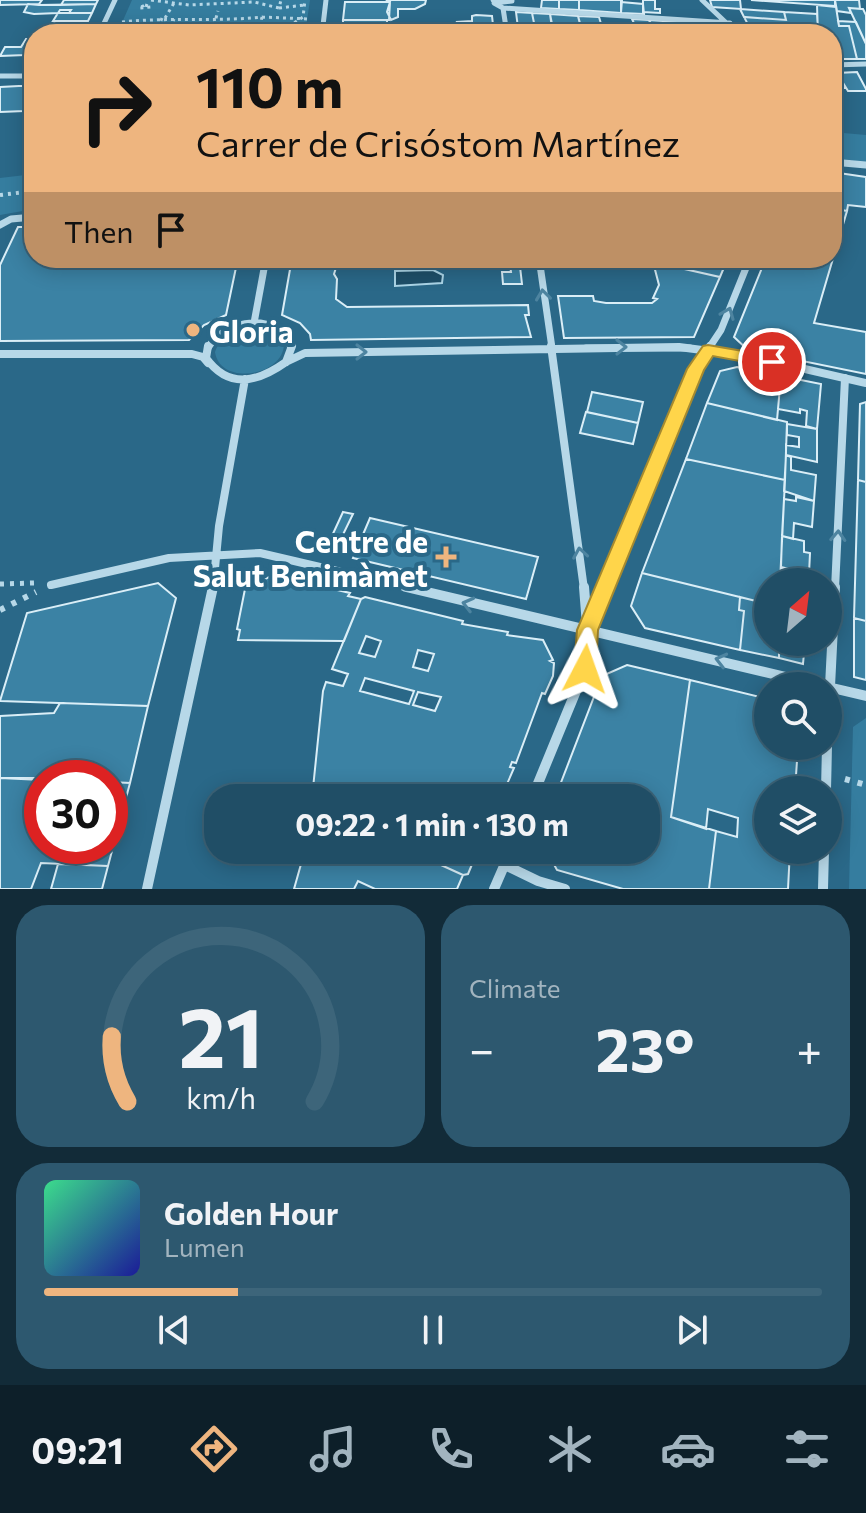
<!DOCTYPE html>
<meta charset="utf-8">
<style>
body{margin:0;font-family:Commissioner,sans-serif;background:#2d586f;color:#f1f3f6;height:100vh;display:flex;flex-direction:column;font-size:30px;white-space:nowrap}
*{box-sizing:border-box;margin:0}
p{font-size:26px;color:#a2b4bf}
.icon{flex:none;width:44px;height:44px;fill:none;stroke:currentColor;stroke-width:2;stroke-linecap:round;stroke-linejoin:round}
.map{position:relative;height:889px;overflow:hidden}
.side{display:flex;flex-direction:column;gap:16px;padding:16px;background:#122b38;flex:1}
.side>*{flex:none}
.hud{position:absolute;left:24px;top:24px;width:818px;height:244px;border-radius:32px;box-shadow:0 4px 20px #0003,0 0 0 2px #3d657a;background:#eeb57f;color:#111;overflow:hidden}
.needle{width:52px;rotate:28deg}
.buttons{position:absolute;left:754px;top:568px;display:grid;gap:16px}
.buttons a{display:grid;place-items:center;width:88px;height:88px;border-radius:50%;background:#204e66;box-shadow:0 4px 20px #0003,0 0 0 2px #3d657a;font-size:40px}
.speed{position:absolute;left:24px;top:760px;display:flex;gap:16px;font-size:40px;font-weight:700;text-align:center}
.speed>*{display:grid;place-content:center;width:104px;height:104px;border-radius:50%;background:#204e66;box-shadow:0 4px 20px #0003,0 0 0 2px #3d657a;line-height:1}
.speed .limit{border:12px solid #d22;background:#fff;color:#111}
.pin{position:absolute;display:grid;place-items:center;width:68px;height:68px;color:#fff;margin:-34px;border:4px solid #fff;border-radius:50%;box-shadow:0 2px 8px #0007}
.me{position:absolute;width:88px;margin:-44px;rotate:4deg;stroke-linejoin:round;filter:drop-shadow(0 0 6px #0008)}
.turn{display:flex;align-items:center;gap:28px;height:168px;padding:0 40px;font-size:36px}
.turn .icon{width:104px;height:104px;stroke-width:2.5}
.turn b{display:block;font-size:56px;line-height:68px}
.then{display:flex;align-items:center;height:76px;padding:0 40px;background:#0003;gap:16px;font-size:30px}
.big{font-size:60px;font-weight:700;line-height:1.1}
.side .tile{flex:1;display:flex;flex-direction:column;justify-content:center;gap:12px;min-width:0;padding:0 28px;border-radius:32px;background:#2d586f}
.side .dial{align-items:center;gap:0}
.dial svg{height:208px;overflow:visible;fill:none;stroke:#3d657a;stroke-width:7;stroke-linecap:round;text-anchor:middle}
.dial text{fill:#f1f3f6;stroke:none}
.song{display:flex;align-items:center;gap:24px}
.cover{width:96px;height:96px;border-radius:12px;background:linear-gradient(135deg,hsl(150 70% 55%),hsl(240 70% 35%))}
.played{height:8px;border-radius:4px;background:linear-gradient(90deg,#eeb57f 25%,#3d657a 25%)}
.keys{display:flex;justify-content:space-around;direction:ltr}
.heat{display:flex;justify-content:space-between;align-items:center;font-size:44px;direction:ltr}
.side .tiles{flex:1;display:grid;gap:16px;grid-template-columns:1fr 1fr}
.tile:last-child{grid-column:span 2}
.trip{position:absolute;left:204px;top:784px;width:456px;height:80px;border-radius:32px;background:#204e66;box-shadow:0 4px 20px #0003,0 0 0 2px #3d657a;font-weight:700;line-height:80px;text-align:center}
.menu{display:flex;height:128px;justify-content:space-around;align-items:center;background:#0d1f29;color:#a2b4bf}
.menu .icon{width:56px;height:56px}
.menu .active{color:#eeb57f}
.menu b{font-size:36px;color:#f1f3f6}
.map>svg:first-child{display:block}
</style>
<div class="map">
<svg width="866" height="889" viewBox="0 0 866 889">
<rect width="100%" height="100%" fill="#2a6888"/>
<path fill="#357d9f" d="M132 0H310L305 34H117Z
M832 132 866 135V162L832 159Z
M34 174V209L0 215V178Z
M252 328C266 330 277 332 284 345 282 377 220 386 215 352 221 335 236 331 252 328Z
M866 718V889H849L853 727Z"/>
<path fill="#1e4f69" stroke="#acd6e8" stroke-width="2" d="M433 270 443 275 442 283 395 286V271Z"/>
<path fill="#3b82a4" stroke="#daeef7" stroke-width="2" fill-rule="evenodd" d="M0 0H42L39 4 0 5Z
M64 0H98L96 4 61 5Z
M386 0H426L425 4 415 9H398V17L391 20 387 12 390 2Z
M542 0H559V9L541 8Z
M559 0H579V10L559 9Z
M579 0H622L621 13 579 10Z
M643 0H655V9H660V13L643 12Z
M710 0H740L741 9 712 7Z
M751 0H835V6Z
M835 0H859L860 9 849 8 851 13 837 11Z
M345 2H390L389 20H343Z
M621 2 643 4 644 14 621 13Z
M28 4 39 5 96 4 92 13H69L71 10H60L58 13 34 14 24 12Z
M817 5 836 7 839 26H849L857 59H832V34H818Z
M849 8 863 9 866 15V44Z
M740 9 784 12 786 20 744 17Z
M516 12 532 13 535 28H518Z
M784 12 817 14 818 30 753 34 744 17 786 20Z
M58 13H92L88 21H53Z
M532 13 550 14 552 28H535Z
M550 14 578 16 583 34H554Z
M476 15 492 16 493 25H458L457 22 472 21V16Z
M578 16 599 17 604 34H591V29L581 28Z
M632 19 649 20 654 32 639 34Z
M343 20H387V33L343 28Z
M649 20 663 21 671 30 656 34Z
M88 21 84 30H51L55 22Z
M663 21 688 23 697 34H674Z
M838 21 856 22 866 44V59H857L849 26H839Z
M620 24H634L639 34H623Z
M469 25H493L495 34H469Z
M343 28H356L380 32 342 34Z
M778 30H818V34H778Z
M26 39 34 40 25 55 0 56 5 47H21Z
M857 72 866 89V91H848L837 73Z
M832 73H837L846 88H832Z
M19 86H34L24 111 0 112V87Z
M832 172 866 177V207L848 205 847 211 832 208Z
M832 208 847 211 814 323 866 332V374L748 350 734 337 766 258H832Z
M18 227H34V258H238L226 315 204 325 189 340 0 341V265Z
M292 258H339L334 274 337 279 336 299 347 307 528 305 529 315H525L531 337 311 340 310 334 300 323 282 315Z
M509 258H519L522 284H503L502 272H511Z
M652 258H728L720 277 653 262Z
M653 262 720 277 694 337 564 338 558 296H593L594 301 606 303H652L657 299 653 298 659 285Z
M737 367 781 376 777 420 707 403 720 371Z
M781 376 821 384 817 429 806 426 807 411 800 409V413L778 409Z
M592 392 643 402 638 423 587 412Z
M866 402V482L858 480 860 404Z
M707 403 787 422 785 480 686 459Z
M586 412 638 423 633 444 580 433Z
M787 424 817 429V462L786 455V445L799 447V437L787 435Z
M786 455 791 457V470L816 475 814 501 784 491Z
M686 459 785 480 780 582H768V604L642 573Z
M858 480 866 482V621L854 618Z
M796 497 814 501 812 527 794 523 793 539 782 536 784 499 796 501Z
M343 512 353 514 334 553 325 551Z
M370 518 538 557 526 599 353 558Z
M782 536 804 541V552L810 553 809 574 781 567Z
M642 573 740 597 739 610 744 611 740 650 645 628 631 606Z
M273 575 350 593 348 596 361 599 344 641 238 640 240 630 237 629 245 589Z
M158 583 176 598 148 706 0 701 27 613Z
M365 597 463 621 462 624 508 632 507 635 543 640 553 660 550 661 554 663 553 676 545 694 542 693 516 763 512 762 510 767 514 768 501 798H312L323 691 326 682 343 686 348 674 332 669 361 599ZM366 636 381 641 375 657 359 653ZM418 650 434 654 428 671 413 667ZM365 678 414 691 409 704 360 691ZM418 692 441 697 435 711 413 705Z
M740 597 768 604V642H779V658L740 650 744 611 739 610Z
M854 618 866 621V680L854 677Z
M779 642H805L803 664 779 658Z
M627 665 690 680 671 817 716 831 709 889H623L557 870 546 850H646V798H555L602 676Z
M690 680 768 699V746H798L795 790H768V850H790L788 889H709L716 831 737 837 738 818 708 809 706 829 671 817Z
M60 703 148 706 130 783 110 782V778H0V716L54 713Z
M0 778 42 780V846H110V782L130 783 108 866 41 863 31 889H0Z
M305 850H408L463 875 457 889H375L358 881 354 889H294Z
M408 850H478L468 874 463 875Z
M58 864 108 866 102 889H51Z"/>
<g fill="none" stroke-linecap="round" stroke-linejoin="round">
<path stroke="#b7d8e8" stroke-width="3" stroke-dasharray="3 4" stroke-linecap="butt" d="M151 0 189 5 254 2 279 8 281 0
M145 5 151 7 139 8Z
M279 8 305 5
M262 17 309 19
M165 18 174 3
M122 22C169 17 215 22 262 17L258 34
M243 27 248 31 240 34 233 31Z
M192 31H201L200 34
M156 34 162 18
M168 34 174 19
M180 34 179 29 191 30 187 34
M212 34 214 25
M224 34 225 30H234
M290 34 296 26 294 23 303 17 305 0"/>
<path stroke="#b7d8e8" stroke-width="4" stroke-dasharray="3 5" stroke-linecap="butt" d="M0 195 34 191"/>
<path stroke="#b7d8e8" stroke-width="5" stroke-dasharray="4 6" stroke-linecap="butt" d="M0 584 34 583"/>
<path stroke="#b7d8e8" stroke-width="6" stroke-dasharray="5 8" stroke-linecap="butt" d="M0 610 36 592
M845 779 866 785"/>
<path stroke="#b7d8e8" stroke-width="5" d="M493 0 512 1 494 3 503 8 730 23
M702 0 738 34
M503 8 507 34
M99 34 115 0
M322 34 326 0
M832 65 866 64
M0 76H34"/>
<path stroke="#b7d8e8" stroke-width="7" d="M832 162 866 165
M0 225 11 219 34 217
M539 258 552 348
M254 323 266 258
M208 348C225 318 280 311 291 348
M586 348H690
M709 348 721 330 750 258"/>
<path stroke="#b7d8e8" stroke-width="8" d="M208 346 206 358C229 390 258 382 286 362
M551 346 584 589
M0 354H192L203 357 208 363
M286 362 292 346
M286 362 305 353 679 347 748 356 866 383
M51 585 169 558 260 553 414 589
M213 589 219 526 245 379
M605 589 696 369 710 346
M835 589 845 378"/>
<path stroke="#b7d8e8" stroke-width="10" d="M406 587 824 686
M584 587 587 625
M828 687 866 696
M828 726 835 587
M826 790 827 746
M532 798 585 669 588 630 606 587
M505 865 538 881 565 889
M147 889 213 587
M494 889 511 850
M823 889 824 850"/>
<path stroke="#b7d8e8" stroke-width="3" stroke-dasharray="3 4" stroke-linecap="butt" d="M214 25 218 11"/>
</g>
<defs><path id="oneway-chevron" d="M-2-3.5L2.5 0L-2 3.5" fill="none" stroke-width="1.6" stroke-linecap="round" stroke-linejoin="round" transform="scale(2)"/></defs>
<g stroke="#4d84a0">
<use href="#oneway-chevron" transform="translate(543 295) rotate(-97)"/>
<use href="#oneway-chevron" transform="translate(728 313) rotate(-68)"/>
<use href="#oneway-chevron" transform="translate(621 347)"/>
<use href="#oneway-chevron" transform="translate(361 352)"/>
<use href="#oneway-chevron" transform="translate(838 536) rotate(-87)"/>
<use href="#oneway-chevron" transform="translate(580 553) rotate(-99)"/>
<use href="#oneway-chevron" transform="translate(468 604) rotate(-166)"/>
<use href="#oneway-chevron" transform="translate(721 660) rotate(-166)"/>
</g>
<path fill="#ffd54a" stroke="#a68a30" stroke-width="2" d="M708 345 772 356 780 362 772 367 713 356 704 370 598 630 596 669 593 676 585 678 578 676 574 669 577 630 687 369 703 346Z"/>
<g fill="#eeb57f" stroke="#2a6888" stroke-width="3">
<circle cx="193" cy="330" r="8"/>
<path d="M442 545h8v8h8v8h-8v8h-8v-8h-8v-8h8z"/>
</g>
<g text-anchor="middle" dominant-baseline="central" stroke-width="8" stroke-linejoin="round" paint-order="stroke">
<g font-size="30" font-weight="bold" fill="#fff" stroke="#2a6888" text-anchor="start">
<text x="209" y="330">Gloria</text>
<text x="428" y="540" text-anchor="end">Centre de<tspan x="428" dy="34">Salut Benimàmet</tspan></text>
</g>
</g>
</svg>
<div class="buttons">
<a><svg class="needle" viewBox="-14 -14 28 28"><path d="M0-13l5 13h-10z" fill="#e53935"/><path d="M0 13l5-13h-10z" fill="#a2b4bf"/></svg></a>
<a><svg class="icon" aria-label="search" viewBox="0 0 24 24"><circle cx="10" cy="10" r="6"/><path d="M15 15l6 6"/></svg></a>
<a><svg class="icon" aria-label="layers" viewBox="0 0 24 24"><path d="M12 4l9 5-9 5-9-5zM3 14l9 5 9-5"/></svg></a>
</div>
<div class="speed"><div class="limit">30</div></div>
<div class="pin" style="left:772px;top:362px;background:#d93025"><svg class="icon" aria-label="arrive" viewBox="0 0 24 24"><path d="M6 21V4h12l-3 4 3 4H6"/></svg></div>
<svg class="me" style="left:585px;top:669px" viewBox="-20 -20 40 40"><path d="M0-17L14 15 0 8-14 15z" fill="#ffd54a" stroke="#fff" stroke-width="4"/></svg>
<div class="trip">09:22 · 1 min · 130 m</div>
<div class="hud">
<div class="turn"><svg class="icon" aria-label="right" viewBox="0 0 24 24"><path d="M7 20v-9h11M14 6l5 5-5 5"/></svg><div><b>110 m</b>Carrer de Crisóstom Martínez</div></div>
<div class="then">Then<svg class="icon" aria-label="arrive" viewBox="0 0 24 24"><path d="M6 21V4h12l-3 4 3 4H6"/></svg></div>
</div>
</div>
<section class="side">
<div class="tiles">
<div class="tile dial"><svg viewBox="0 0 100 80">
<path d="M14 69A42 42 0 1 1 86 69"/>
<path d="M14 69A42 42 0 0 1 8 44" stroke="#eeb57f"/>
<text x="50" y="56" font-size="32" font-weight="700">21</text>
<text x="50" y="72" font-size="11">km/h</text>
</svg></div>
<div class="tile"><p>Climate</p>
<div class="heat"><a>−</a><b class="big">23°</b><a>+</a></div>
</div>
<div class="tile">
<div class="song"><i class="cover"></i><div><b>Golden Hour</b><p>Lumen</p></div></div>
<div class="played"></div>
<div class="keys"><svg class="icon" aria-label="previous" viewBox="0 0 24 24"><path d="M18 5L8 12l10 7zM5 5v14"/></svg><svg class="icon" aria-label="pause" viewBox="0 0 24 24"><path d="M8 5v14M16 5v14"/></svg><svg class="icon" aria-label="next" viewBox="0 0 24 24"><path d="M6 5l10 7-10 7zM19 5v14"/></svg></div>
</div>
</div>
</section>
<nav class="menu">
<b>09:21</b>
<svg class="icon active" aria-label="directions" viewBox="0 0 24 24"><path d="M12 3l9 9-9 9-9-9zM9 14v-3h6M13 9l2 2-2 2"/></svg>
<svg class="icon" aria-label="music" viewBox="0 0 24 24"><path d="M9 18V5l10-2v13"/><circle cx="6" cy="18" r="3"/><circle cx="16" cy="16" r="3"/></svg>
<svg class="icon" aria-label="phone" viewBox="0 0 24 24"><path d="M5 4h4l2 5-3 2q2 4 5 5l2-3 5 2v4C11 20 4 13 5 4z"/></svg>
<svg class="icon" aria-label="climate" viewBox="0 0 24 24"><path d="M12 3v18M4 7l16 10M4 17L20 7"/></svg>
<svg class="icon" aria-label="car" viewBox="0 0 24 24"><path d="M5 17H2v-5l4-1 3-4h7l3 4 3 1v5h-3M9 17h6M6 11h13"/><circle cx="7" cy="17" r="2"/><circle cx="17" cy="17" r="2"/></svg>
<svg class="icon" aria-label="filters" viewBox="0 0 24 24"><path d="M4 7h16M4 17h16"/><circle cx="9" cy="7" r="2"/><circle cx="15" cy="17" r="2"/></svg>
</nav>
